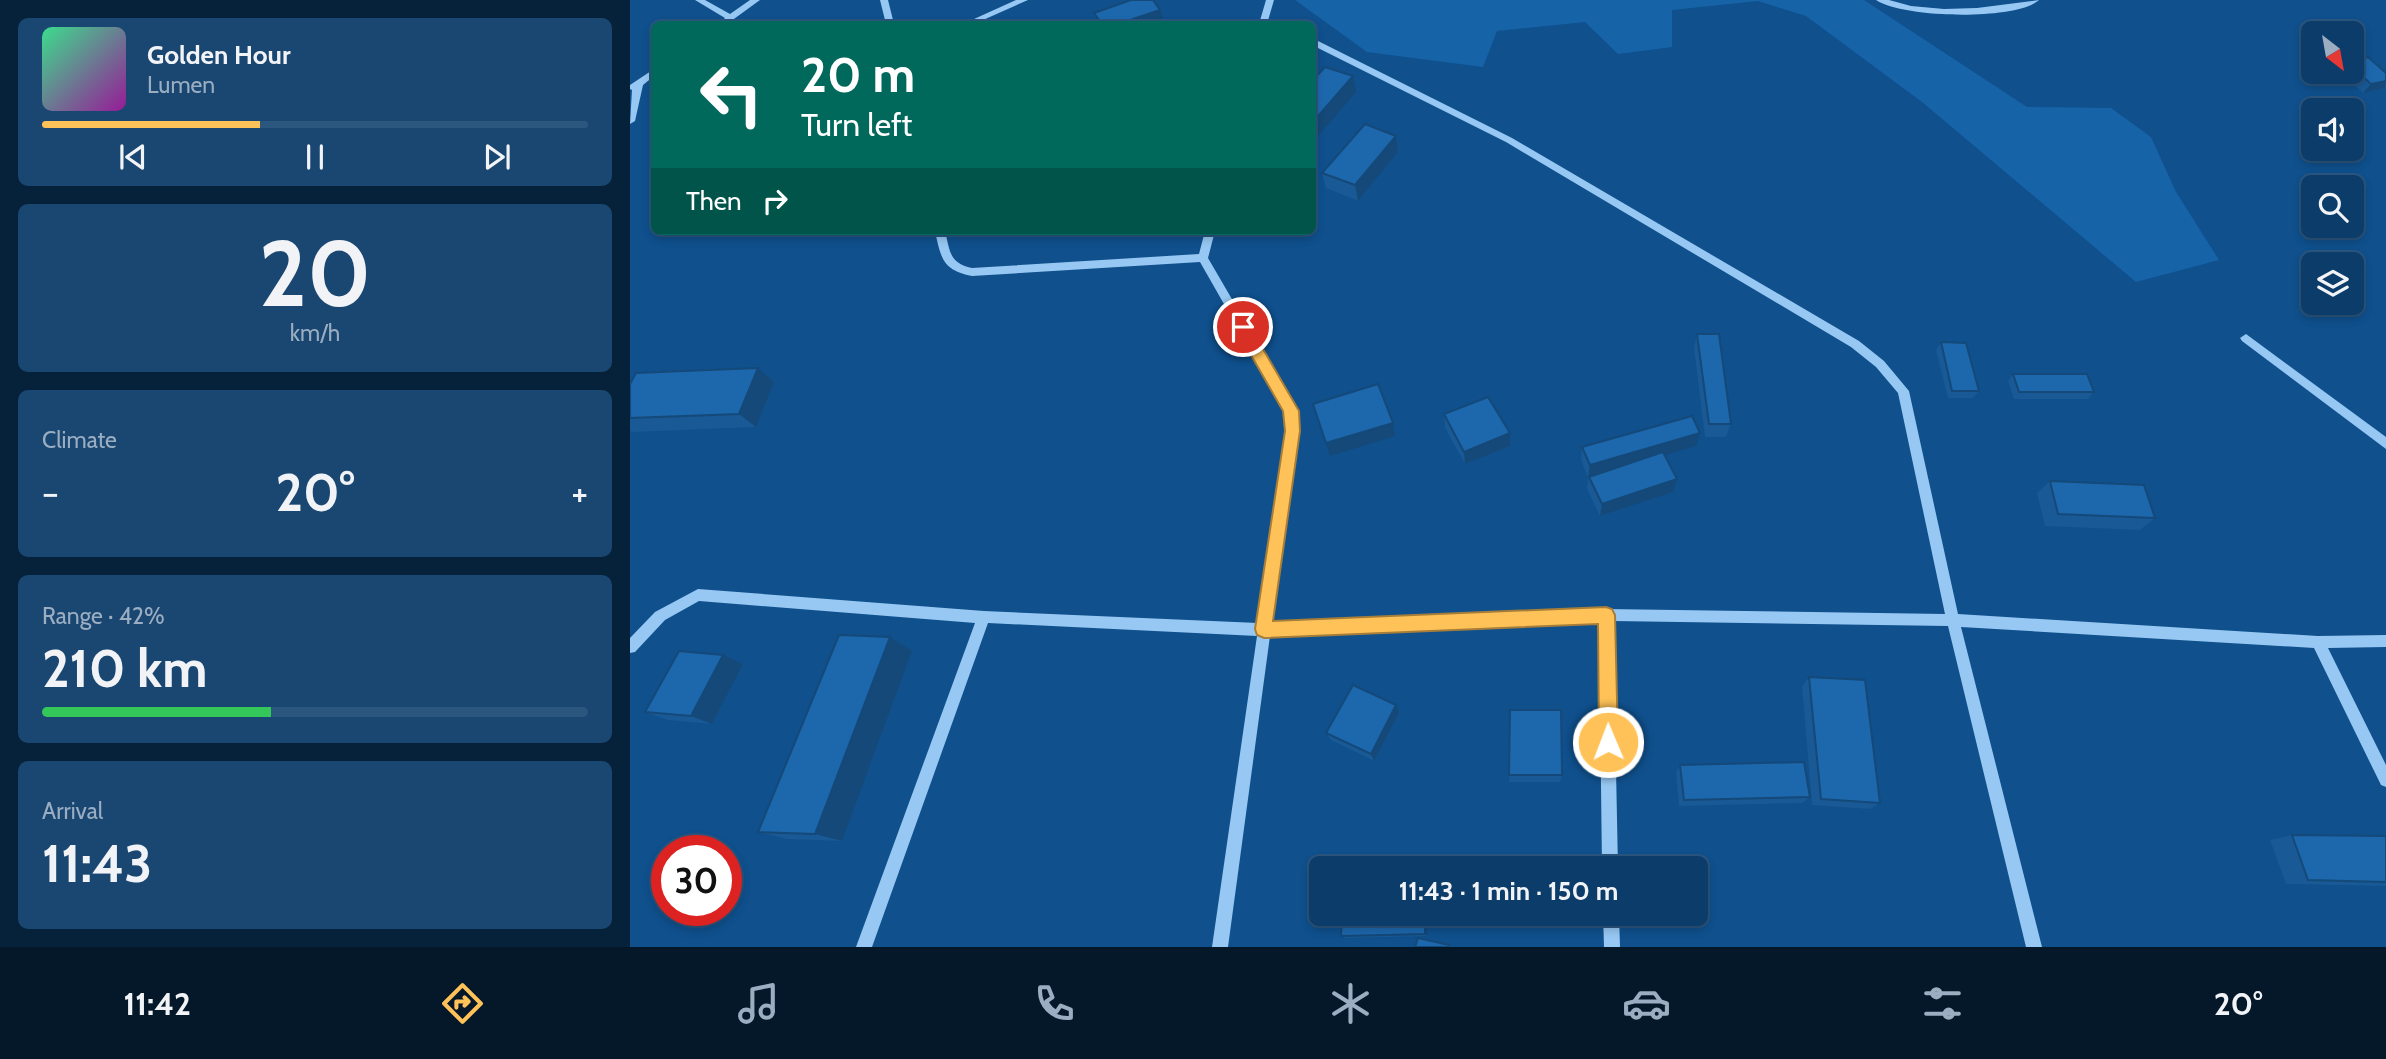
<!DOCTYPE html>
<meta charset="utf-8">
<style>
body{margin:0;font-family:Cabin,sans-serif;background:#194772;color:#f1f3f6;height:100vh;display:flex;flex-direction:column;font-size:26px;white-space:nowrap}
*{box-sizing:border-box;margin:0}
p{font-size:23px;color:#9aadc1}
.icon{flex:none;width:38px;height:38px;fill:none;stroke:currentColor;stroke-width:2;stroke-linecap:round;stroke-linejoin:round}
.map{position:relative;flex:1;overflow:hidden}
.side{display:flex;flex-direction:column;gap:18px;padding:18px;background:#06213a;width:630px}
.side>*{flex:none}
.guide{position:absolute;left:21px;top:21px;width:665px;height:214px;border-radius:10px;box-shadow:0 4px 10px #0003,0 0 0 2px #2b567e;background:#00695c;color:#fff;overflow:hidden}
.needle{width:46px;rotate:149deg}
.buttons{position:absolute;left:1671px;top:21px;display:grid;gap:14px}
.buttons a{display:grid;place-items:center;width:63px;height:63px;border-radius:10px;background:#0b3c6a;box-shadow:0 4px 10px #0003,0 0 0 2px #2b567e;font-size:35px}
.speed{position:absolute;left:21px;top:835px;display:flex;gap:14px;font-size:35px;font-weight:700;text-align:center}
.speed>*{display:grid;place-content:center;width:91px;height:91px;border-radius:50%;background:#0b3c6a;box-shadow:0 4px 10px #0003,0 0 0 2px #2b567e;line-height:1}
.speed .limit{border:10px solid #d22;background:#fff;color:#111}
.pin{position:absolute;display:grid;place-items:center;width:60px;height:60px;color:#fff;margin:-30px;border:4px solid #fff;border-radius:50%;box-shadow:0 2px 7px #0007}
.me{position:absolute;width:77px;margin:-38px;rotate:359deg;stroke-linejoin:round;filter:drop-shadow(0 0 5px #0008)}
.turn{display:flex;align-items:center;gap:24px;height:147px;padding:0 35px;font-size:32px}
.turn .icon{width:91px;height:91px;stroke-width:2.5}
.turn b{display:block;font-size:49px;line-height:60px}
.then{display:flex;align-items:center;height:66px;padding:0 35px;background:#0003;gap:14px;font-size:26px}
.big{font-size:52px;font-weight:700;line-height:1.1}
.side .card{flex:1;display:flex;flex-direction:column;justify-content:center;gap:10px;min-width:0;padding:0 24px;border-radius:10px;background:#194772}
.side .dial{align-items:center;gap:0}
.dial b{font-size:91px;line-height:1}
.song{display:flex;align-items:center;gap:21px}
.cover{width:84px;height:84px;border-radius:10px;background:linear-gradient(135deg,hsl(150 70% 55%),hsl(300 70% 35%))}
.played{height:7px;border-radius:4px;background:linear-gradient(90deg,#ffc258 40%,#2b567e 40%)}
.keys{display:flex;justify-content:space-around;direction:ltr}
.heat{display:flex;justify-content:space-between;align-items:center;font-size:38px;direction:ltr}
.charge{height:10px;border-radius:5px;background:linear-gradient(90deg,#34c759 42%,#2b567e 0)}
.trip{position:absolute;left:679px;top:856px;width:399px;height:70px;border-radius:10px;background:#0b3c6a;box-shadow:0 4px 10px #0003,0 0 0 2px #2b567e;font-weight:700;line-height:70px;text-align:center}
.menu{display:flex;height:112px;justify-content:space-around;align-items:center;background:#04182a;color:#9aadc1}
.menu .icon{width:49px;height:49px}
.menu .on{color:#ffc258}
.menu b{font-size:32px;color:#f1f3f6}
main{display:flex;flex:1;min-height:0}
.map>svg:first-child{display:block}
</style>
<main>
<section class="side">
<div class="card">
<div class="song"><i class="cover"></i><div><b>Golden Hour</b><p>Lumen</p></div></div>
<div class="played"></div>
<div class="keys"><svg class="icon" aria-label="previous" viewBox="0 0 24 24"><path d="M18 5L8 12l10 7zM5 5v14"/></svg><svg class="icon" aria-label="pause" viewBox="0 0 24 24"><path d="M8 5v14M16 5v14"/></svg><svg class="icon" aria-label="next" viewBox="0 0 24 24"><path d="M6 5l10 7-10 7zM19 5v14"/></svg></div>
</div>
<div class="card dial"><b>20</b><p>km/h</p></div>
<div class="card"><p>Climate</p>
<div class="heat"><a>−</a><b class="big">20°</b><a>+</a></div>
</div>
<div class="card"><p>Range · 42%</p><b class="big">210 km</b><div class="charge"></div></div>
<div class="card"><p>Arrival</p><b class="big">11:43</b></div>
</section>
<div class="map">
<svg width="1756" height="947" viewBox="0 0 1756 947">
<rect width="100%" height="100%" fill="#0f508d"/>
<path fill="#1763a8" d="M665 0H1234L1397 107 1481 108 1521 137 1546 192 1589 260 1506 282 1292 102 1176 16 1128 1 1042 10V47L988 54 955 22 867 31 853 67 737 52Z"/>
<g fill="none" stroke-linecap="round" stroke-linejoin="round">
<path fill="#97c8f3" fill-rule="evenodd" d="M65 0H75L100 14 120 0H130L97 24H88L95 18Z
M250 0H258L264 24H256Z
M386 0H398L344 24H333Z
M636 0H644L637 24H629Z
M1246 0H1259L1281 6 1314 9 1347 8 1409 0C1386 21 1272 18 1246 0Z
M682 38 882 138 1229 341 1254 361 1279 391 1328 614 1688 636 1756 635V647L1698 648 1756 765V787L1751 785 1684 648 1331 627 1412 947H1396L1318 626 983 621 988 868H972L969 622 640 636 598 947H582L627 636 358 623 242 947H226L345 623 69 601 35 620 5 652 0 653V638L25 612 68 589 354 611 628 623 656 431 655 411 570 262 342 276C312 270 311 258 305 231H315C320 251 319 263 342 268L569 254 575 231H585L578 258 667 411 668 431 642 623 976 609 1315 614 1268 393 1246 367 1221 347 876 142 682 45Z
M24 69V76L13 85 5 121 0 124 2 90 0 89V85Z
M1616 334 1756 437V449L1612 341 1610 338Z
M973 914H989L990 947H974Z"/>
</g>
<path fill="#195995" d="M1722 61 1756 73V88L1733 93 1711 72H1722Z
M766 136 768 152 728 201 696 188 692 173Z
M1067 334 1101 424 1096 437H1075L1064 348Z
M1311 342 1349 391 1343 398H1318L1306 350Z
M128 368 144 382 126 427 2 432 0 431V384Z
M1383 374 1464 392 1458 399H1384L1378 381Z
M814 414 880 446 835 464 815 428Z
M1066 446 1034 455 1043 492 970 516 957 489 958 478 951 460 952 447Z
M1420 481 1525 518 1510 530 1415 526 1407 493Z
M260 637 282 651 212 841 157 839 128 832Z
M113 664 82 724 38 720 15 712Z
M1179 677 1250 803 1240 809 1182 805 1172 686Z
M880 710 932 775 930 782H879Z
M769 713 744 761 701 740 696 733Z
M1050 765 1180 797 1172 803 1049 806 1046 772Z
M1662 835 1756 836V886L1656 884 1640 840Z
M712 914H797V936L716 938 711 936Z"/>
<path fill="#144979" d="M530 10 535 24H488Z
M723 76 726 92 682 143V123Z
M1756 81 1755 88 1733 93 1741 84Z
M766 136 768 152 728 201 725 185Z
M128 368 144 382 126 427 109 414Z
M763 423 765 436 700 456 696 443Z
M880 433V446L835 464 834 452Z
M1070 433 1066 446 958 478 960 465Z
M1047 479 1043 492 970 516 972 504Z
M260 637 282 651 212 841 185 834Z
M93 655 113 664 82 724 61 716Z
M766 705 769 713 744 761 741 754Z
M795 914H797V936L795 934Z"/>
<path fill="#1d68ad" stroke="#144979" stroke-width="2" d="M501 0H523L530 10 488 24H472L464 13Z
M1738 57 1756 73V81L1741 84 1722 67V61Z
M695 67 723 76 682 123V81Z
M735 124 766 136 725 185 692 173Z
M1067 334H1089L1101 424H1079Z
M1311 342 1336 343 1349 391H1322Z
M128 368 109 414 0 418V384L6 373Z
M1383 374H1457L1464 392H1389Z
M748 384 763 423 696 443 683 404Z
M858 397 880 433 834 452 814 414Z
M1062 416 1070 433 960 465 952 447Z
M1033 452 1047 479 972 504 959 477Z
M1420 481 1514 485 1525 518 1428 514Z
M209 635 260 637 185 834 128 832Z
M49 651 93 655 61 716 15 712Z
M1179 677 1235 680 1250 803 1191 799Z
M723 685 766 705 741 754 696 733Z
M880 710H931L932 775H879Z
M1174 762 1180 797 1054 800 1050 765Z
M1662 835 1756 836V882L1678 880Z
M712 914H795V934L711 936Z
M788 938 819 945 818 947H785Z"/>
<path fill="#ffc258" stroke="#a67e39" stroke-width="2" d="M613 321 618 323 669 411 670 431 643 621 976 607 982 609 985 615 988 742 985 748 978 751 972 748 969 742 968 624 634 638 627 635 625 629 655 431 653 411 605 327Z"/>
</svg>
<div class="buttons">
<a><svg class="needle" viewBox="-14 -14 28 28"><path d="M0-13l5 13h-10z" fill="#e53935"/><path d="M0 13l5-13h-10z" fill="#9aadc1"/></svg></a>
<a><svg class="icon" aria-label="sound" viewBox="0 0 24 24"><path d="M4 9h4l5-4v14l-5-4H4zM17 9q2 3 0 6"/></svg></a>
<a><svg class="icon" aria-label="search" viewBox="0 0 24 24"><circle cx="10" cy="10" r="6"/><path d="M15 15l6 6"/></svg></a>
<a><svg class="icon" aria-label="layers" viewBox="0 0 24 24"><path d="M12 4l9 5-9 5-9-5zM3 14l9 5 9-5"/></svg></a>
</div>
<div class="speed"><div class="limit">30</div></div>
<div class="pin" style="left:613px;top:327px;background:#d93025"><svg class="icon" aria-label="arrive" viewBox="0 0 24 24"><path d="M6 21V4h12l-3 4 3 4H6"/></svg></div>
<svg class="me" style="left:978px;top:742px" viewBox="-20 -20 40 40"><circle r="17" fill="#ffc258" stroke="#fff" stroke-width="3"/><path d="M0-11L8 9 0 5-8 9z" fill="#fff"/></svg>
<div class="trip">11:43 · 1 min · 150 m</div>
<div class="guide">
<div class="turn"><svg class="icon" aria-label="left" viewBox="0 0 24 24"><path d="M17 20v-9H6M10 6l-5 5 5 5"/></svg><div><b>20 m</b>Turn left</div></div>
<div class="then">Then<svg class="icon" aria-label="right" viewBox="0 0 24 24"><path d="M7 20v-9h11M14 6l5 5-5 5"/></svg></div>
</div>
</div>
</main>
<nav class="menu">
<b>11:42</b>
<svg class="icon on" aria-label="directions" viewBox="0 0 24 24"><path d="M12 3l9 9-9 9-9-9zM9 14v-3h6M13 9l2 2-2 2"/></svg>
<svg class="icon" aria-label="music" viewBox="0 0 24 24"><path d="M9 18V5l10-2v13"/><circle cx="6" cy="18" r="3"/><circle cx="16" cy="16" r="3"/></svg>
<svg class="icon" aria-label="phone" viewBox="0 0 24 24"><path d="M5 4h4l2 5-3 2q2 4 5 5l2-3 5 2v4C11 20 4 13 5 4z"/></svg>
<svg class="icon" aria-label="climate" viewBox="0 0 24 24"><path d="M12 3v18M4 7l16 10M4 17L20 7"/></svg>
<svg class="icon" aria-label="car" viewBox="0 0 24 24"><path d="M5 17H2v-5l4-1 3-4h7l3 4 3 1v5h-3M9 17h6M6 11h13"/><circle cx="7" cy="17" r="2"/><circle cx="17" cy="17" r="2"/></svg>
<svg class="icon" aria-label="filters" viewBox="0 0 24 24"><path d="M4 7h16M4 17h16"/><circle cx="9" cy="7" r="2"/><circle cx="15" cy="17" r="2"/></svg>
<b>20°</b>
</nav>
